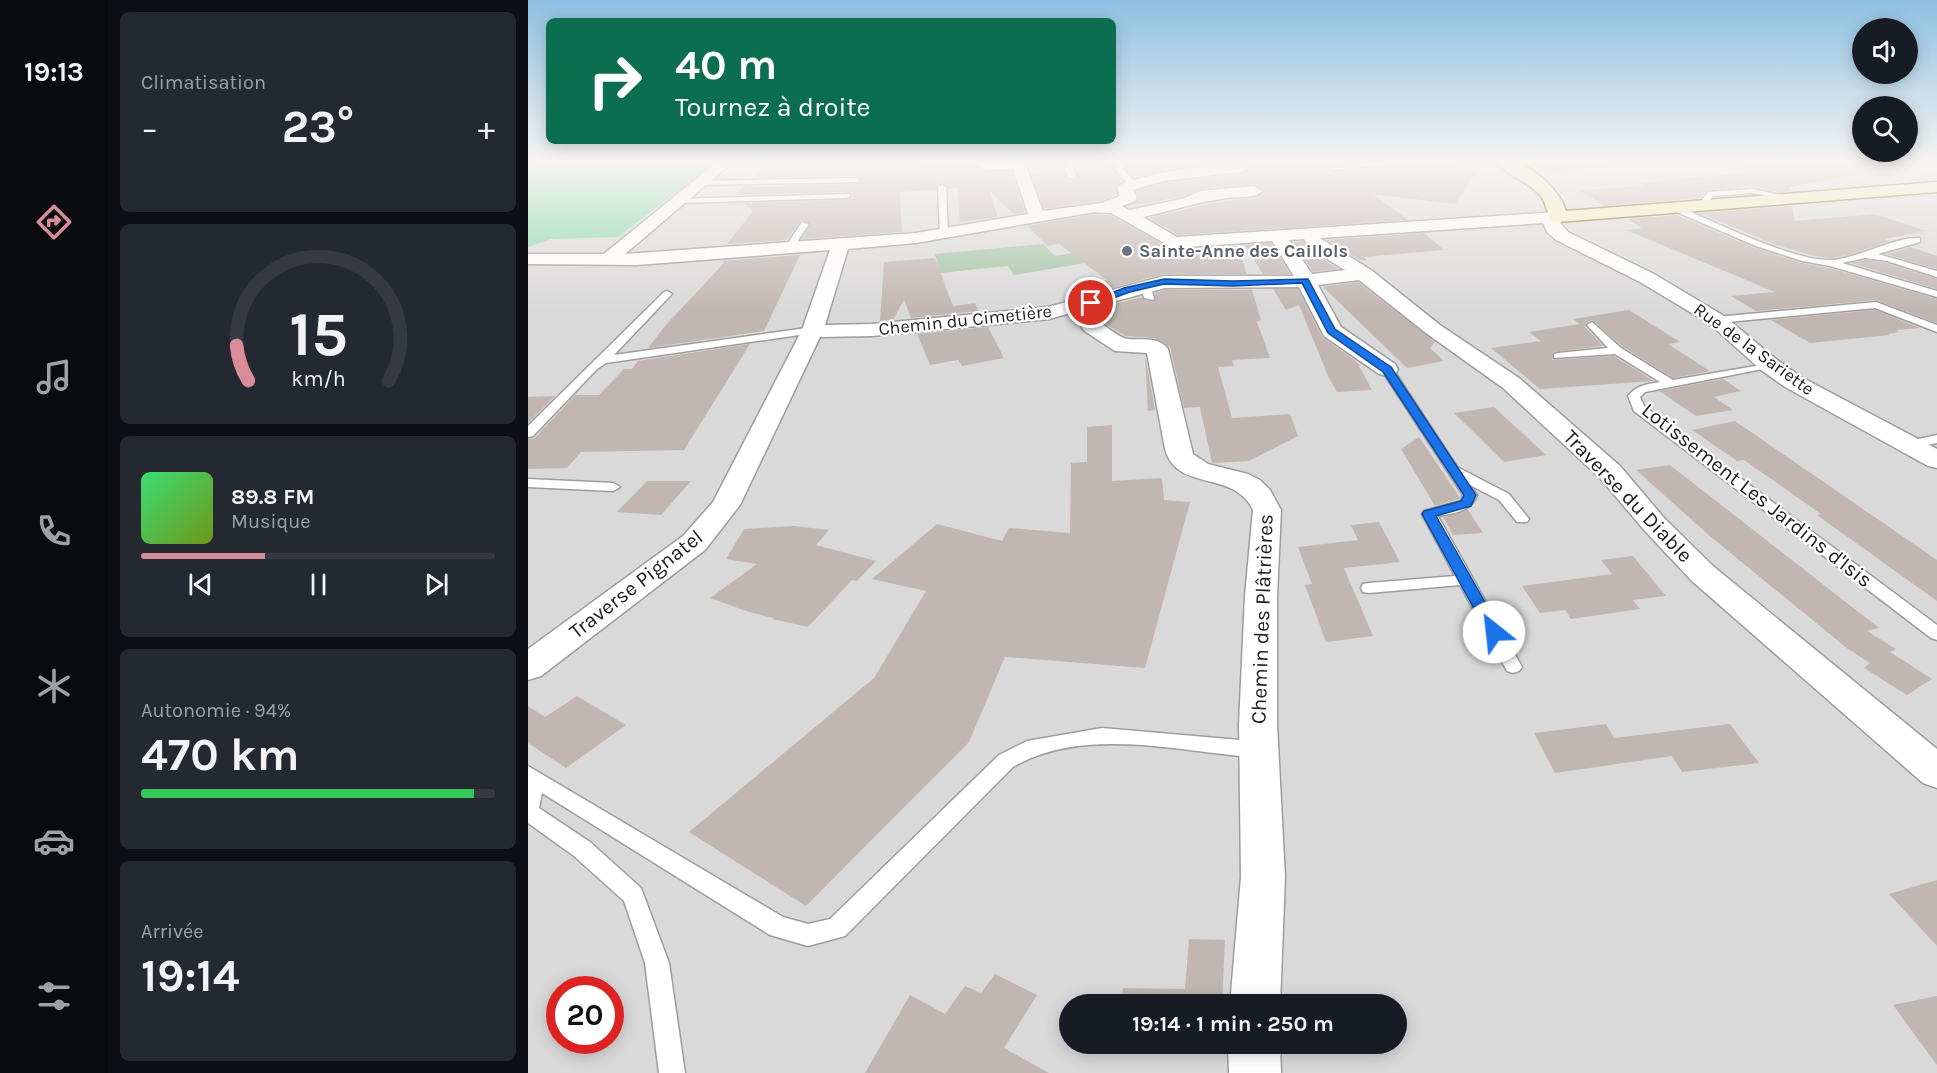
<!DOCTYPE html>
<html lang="fr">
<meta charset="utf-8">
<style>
body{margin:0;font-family:Karla,sans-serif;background:#242831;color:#f1f3f6;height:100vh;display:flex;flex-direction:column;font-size:22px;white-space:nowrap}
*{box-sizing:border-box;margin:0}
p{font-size:20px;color:#9ea1a6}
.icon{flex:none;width:33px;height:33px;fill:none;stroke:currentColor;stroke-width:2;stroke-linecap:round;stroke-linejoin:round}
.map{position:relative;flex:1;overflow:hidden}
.side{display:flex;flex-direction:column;gap:12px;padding:12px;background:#0d0f14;width:420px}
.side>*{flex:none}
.hud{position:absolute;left:18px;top:18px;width:570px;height:126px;border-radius:9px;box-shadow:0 3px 15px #0003;background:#0b6e4f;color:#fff;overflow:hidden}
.buttons{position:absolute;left:1324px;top:18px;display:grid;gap:12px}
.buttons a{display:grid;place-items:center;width:66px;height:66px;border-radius:50%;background:#171b24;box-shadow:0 3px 15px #0003;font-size:30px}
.speed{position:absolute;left:18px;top:976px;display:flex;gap:12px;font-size:30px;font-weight:700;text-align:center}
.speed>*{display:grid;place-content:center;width:78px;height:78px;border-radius:50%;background:#171b24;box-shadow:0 3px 15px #0003;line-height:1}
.speed .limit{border:9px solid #d22;background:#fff;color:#111}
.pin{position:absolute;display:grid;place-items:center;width:51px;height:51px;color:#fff;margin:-26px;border:3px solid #fff;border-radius:50%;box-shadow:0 2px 6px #0007}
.me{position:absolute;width:66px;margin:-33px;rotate:331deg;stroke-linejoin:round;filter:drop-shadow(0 0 4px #0008)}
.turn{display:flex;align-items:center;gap:21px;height:126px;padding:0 30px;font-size:27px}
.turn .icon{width:78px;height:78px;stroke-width:2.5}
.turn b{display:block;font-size:42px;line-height:51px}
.big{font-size:45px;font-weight:700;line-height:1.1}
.side .card{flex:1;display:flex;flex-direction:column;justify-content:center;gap:9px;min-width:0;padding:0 21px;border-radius:9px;background:#242831}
.side .dial{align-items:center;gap:0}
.dial svg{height:156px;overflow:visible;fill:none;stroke:#363941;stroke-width:7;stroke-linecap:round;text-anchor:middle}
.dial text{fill:#f1f3f6;stroke:none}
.song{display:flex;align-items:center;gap:18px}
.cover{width:72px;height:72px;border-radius:9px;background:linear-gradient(135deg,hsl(140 70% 55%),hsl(80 70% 35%))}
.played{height:6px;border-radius:3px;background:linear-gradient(90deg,#d88c98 35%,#363941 35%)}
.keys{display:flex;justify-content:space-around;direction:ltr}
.heat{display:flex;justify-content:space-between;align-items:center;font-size:33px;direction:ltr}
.charge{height:9px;border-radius:4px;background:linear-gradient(90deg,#34c759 94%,#363941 0)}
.trip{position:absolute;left:531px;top:994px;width:348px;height:60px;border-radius:30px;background:#171b24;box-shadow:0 3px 15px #0003;font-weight:700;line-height:60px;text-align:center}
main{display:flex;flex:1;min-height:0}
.tab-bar{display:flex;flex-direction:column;width:108px;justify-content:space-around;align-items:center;background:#090b0e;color:#9ea1a6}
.tab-bar .icon{width:42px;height:42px}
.tab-bar .current{color:#d88c98}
.tab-bar b{font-size:27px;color:#f1f3f6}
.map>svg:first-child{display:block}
</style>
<main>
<nav class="tab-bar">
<b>19:13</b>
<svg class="icon current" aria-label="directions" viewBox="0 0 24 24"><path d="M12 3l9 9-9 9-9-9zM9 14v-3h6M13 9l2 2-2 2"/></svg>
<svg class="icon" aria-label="music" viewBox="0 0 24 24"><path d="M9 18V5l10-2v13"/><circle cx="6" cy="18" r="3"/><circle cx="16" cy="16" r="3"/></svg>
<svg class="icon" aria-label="phone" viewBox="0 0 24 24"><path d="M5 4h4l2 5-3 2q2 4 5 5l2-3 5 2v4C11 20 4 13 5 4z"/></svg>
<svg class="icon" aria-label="climate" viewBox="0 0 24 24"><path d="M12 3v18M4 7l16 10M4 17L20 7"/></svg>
<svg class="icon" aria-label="car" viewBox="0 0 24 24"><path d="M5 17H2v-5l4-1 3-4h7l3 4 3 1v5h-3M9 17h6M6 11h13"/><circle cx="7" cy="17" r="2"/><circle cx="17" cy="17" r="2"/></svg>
<svg class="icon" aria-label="filters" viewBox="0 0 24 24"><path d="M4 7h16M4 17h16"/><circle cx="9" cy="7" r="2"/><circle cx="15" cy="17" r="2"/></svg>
</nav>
<section class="side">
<div class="card"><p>Climatisation</p>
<div class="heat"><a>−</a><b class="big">23°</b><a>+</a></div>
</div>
<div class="card dial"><svg viewBox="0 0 100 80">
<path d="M14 69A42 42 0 1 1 86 69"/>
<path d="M14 69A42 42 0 0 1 8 51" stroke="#d88c98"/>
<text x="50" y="56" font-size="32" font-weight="700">15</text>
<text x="50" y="72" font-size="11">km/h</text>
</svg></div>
<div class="card">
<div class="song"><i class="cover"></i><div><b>89.8 FM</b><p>Musique</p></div></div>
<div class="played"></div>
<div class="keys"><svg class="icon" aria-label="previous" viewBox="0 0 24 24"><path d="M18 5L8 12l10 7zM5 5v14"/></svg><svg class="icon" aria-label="pause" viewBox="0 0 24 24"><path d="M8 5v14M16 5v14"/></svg><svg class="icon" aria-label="next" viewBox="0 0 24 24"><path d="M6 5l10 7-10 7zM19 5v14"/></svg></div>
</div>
<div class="card"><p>Autonomie · 94%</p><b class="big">470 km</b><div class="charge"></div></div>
<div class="card"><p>Arrivée</p><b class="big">19:14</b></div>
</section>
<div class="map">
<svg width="1409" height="1073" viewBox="0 0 1409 1073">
<rect width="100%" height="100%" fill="#ede7e2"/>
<path fill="#dad9d9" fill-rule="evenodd" d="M0 161H1409V1073H0ZM32 990H82V1041H32ZM542 1005H868V1044H542Z"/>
<path fill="#a5c4a5" d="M515 244 527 256 543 253 563 262 486 275 480 266 412 273 407 254Z"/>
<path fill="#84d7ab" d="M20 161H189L90 237 23 239 0 247V171Z
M1000 161H1114L1115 162 1023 172Z"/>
<path fill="#c1b6b2" d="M395 161H448L447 167 455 172 483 171 497 212 486 214 461 190 470 217 432 222 429 188 420 189 419 185 413 183 409 185 408 190 372 192 374 232 274 239 283 223 273 220 259 240 199 244 225 211 216 203 318 200 324 197 321 192 207 195 216 186 333 184 335 182 330 176 225 178 233 171 391 166Z
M579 161H591L585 169 595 182 587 186 589 195 573 201 516 209 503 173 536 170 539 178 545 180 550 177 548 169 583 167Z
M598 161H704L654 167 606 178 598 169 602 164Z
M718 161H844L800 167 801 170 806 172 892 163 894 161H929L930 168 949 171 927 204 845 194 880 220 650 235 621 218 684 203 726 198 736 191 726 184 672 189 653 197 599 206 611 199 608 191 635 183 718 173 722 167Z
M1218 161H1332L1333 174 1262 187V191L1251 192 1224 187 1180 190 1173 198 1077 206 1051 190 1116 186 1110 183 1217 173Z
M1264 206 1267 221 1347 214 1398 231 1356 239 1362 241 1324 254 1303 258 1287 256 1248 245 1171 213Z
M566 214 582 215 645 250 710 246 719 274H635L551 297V288L579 280 531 244 520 246 499 226Z
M1149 215 1227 248 1273 263 1301 268 1409 299V323L1348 300 1228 311 1203 296 1247 292 1098 230 1114 228 1099 219Z
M896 233 916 250 836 257 839 260H832L799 240Z
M775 241 780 250 810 269 785 272 765 242Z
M743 243 762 274H735L717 245Z
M1382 247 1409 256V269L1358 254Z
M272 255 236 331 120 348 137 326 196 263 194 261Z
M407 258 425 306 447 303 451 311 383 318 376 300 365 320 352 321 356 262Z
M1337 260 1359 263 1409 279V289L1323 263Z
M830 282 907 342 902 348 916 361 879 368 795 287Z
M745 289H770L794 337 829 362 844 390 809 392 800 376 771 305 758 310Z
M637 290H724L733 320 729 322 742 358 704 360 706 366 690 367 704 418 762 414 770 436 721 461 684 463 672 407 656 408 642 347 627 338 598 336 577 324 575 307 613 297 616 300 626 302 627 293Z
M1101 310 1152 342 1140 344 1182 371 1145 378 1094 346 1064 320 1058 323 1057 327 1075 346 1025 352 1024 360 1086 356 1126 381 1012 389 963 348 1013 341 1001 332 1052 324 1045 319Z
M1347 310 1392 328 1368 330 1371 332 1360 334 1362 335 1282 343 1243 320Z
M460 327 476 358 434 366 430 360 402 365 389 334Z
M222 344 156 450 53 452 39 468 0 469V439L7 438 47 395H71L96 369H104L110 361Z
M617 355 627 410 620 411Z
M1195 379 1213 391 1186 397 1205 410 1168 416 1131 391Z
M27 396 0 423V397Z
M966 407 1018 455 976 462 926 413Z
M1207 421 1409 560V601L1289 515 1293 514 1216 460 1209 461 1164 430Z
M584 425V481L634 478 636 500 662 502 617 668 477 657 441 742 278 906 161 832 346 678 398 591 344 579 409 524 474 541 481 528 542 533 543 463 559 462V427Z
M891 437 932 498 931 499 907 506 873 449Z
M1142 465 1351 628 1339 631 1368 649 1362 652 1404 679 1379 695 1336 668 1342 663 1320 649 1183 537 1108 470Z
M119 481H163L133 515 89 512Z
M940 510 955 533 925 535 915 517Z
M851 522 872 562 816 568 845 636 798 642 777 585 784 584 770 547 830 540 823 525Z
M266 526 301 530 288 545 348 561 329 581 324 580 280 627 244 619 245 618 221 612 182 598 229 564 198 559 216 529Z
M1105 556 1138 596 1105 600 1112 609 1043 619 1037 610 1012 613 994 586 1084 574 1073 560Z
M49 696 98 725 38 768 0 743V706L17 717Z
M1078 724 1086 738 1202 724 1231 763 1154 772 1144 756 1027 773 1006 733Z
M1409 880V946L1361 894Z
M661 939 697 940 694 1005H593L595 988 657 989Z
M467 974 509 995 476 1048 521 1073H337L382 995 417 1014 437 986 453 993Z
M1409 996V1065L1365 1005Z
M588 1044H692L686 1054 587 1052Z"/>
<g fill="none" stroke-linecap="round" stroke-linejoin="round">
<defs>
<path id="lane" d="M545 161H554L545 167 548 176 544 178 540 176 537 166Z
M706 161H715L716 162 712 164Z
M864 161H892L806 170 802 168Z
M593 162 600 164 595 169 607 182V186H601L587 169Z
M330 178 333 182 169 185 165 183 169 181Z
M414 185 418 187 420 234 416 237 412 234 410 187Z
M1224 189 1268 198 1264 200 1224 193 1185 196 1177 208 1170 206 1180 192Z
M321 194 322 196 318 198 148 203 144 201 148 199Z
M1144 206H1150C1187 222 1264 261 1303 260 1329 259 1368 236 1392 238V242L1350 254 1409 271V277L1359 261 1337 258 1314 263 1409 291V297L1302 266 1274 261 1228 246 1144 210Z
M274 222 281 224 263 251H257L256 249Z
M617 282 622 285 626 298 625 300 616 298 612 285Z
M139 291 144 294 142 296 86 355 285 327 290 330 285 333 78 363 69 369 5 436 0 437V426L136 292Z
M1348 302 1409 325V332L1347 308 1189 323 1184 320 1189 317Z
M1064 322 1093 348 1145 380 1245 363V367L1117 392 1112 397 1116 406 1409 625V640L1403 638 1106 411 1100 396C1109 385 1119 384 1132 382L1087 354 1026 358V354L1030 353 1080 348 1059 325Z
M859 366 865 369 929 467 981 494 1001 519 999 522H989L971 500 942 485 949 495C943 512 926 513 910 516L994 667 991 671 985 673 979 671 932 585 841 593 835 592 833 588 835 584 841 583 927 576 894 514 896 511 933 501 935 495 853 369Z
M1409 435V443L1381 449 1374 445 1376 442Z
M0 479 85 483 92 487 85 491 0 487Z
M574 728 712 740 719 743 722 748 719 753 712 756C640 749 551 728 485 767L317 936 280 946 242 935 14 793 11 808 62 842 113 888 141 963 157 1073H131L117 963 96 901 46 856 0 823V766L255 917 280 924 302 919 471 755 499 741Z"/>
<path id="street" d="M190 161H206L97 254 388 233 500 214 485 169 456 170 449 166 450 161H496L515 211 574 203 592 196 589 188 592 185C613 175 696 159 718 165L720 168 718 171 713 172 635 181 605 190 609 198 607 201 594 206 601 210 654 199 672 191 726 186 734 191C728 198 716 197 707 197 676 200 646 210 615 217L649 237 1030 212 1036 214 1038 217 1032 223 1040 232 1126 274 1196 316 1249 360 1273 377 1409 449V468L1400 466 1257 387 1233 370 1182 324 1112 282 1028 240 1019 232 1015 223 792 238 843 270 912 325 991 378 1092 466 1137 519 1186 567 1409 749V788L1395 783 1164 581 1117 531 1072 478 975 388 898 333 831 280 790 285 813 327 867 364 870 369 867 374 859 376 851 374 796 336 771 287 637 288 573 305 575 325C582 329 592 338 600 339 613 340 631 336 640 349L665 454 680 464 720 474 732 480 742 490 753 510 749 596V724L757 877 752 1005H702L713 877 711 724 717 596 725 510C706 469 649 493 637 449L619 353 587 351 558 332 554 328 553 310 521 319 344 336 292 337 212 505 177 550 13 676 0 680V649L155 536 185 502 274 330 302 250 109 265 0 264V254H76ZM566 212 583 213 645 248 744 241 766 276H636L520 307 344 324 297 325 320 249 388 243ZM776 239 781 248 817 270 784 274 761 240Z
M700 1044H752L753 1073H701Z"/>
<path id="secondary" d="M966 161C972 161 980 160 986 161 1006 168 1032 190 1038 211L1409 182V192L1030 222 1024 221C1018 213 1019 203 1012 195 999 181 978 175 966 161Z"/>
</defs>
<use href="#lane" stroke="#9d9d9d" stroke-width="3"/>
<use href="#street" stroke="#9d9d9d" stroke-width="3"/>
<use href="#secondary" stroke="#6a670c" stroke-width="3"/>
<use href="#lane" fill="#fff" fill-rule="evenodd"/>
<use href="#street" fill="#fff" fill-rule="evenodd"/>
<use href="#secondary" fill="#f5efb8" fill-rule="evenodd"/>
</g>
<linearGradient id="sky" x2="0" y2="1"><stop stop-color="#8dc0e2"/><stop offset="0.52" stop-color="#f7f4f2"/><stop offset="1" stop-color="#f7f4f2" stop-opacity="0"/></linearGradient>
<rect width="1409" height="311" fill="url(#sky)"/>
<path fill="#1a73e8" stroke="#114b97" stroke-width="1.5" d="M636 279 705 281 780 279 807 329 863 367 948 495 943 506 908 516 974 632 972 636H961L894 514 896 511 933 501 936 495 855 372 800 333 774 283 705 286 636 284 602 292 563 306 558 303 596 288Z"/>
<circle fill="#6b7280" stroke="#fff" stroke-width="2" cx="599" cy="251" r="6"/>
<g text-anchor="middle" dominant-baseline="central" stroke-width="4.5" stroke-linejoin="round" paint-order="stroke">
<g font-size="18" font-weight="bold" fill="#5b616d" stroke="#fff" text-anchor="start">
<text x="611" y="251">Sainte-Anne des Caillols</text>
</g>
<g font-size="18" fill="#1c1c1c" stroke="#fff">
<text transform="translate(437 320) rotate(-6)">Chemin du Cimetière</text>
<text transform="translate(1226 349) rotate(36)">Rue de la Sariette</text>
</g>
<g font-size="21" fill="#1c1c1c" stroke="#fff">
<text transform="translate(1229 495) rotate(38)">Lotissement Les Jardins d'Isis</text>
<text transform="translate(1100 496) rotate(46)">Traverse du Diable</text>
<text transform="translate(108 584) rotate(-38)">Traverse Pignatel</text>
<text transform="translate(734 619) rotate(-88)">Chemin des Plâtrières</text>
</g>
</g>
</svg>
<div class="buttons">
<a><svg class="icon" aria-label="sound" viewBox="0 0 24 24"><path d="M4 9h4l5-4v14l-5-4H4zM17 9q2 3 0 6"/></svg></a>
<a><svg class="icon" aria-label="search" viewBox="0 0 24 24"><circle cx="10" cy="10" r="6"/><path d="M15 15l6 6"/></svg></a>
</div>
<div class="speed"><div class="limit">20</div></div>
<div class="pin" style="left:563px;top:303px;background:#d93025"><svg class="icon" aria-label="arrive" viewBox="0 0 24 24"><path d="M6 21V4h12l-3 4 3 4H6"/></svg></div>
<svg class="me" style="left:966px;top:632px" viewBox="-20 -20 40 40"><circle r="19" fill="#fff"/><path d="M0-13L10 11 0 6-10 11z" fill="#1a73e8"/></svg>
<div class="trip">19:14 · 1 min · 250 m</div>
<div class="hud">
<div class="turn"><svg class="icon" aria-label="right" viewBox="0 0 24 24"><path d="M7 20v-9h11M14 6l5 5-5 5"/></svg><div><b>40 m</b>Tournez à droite</div></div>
</div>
</div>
</main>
